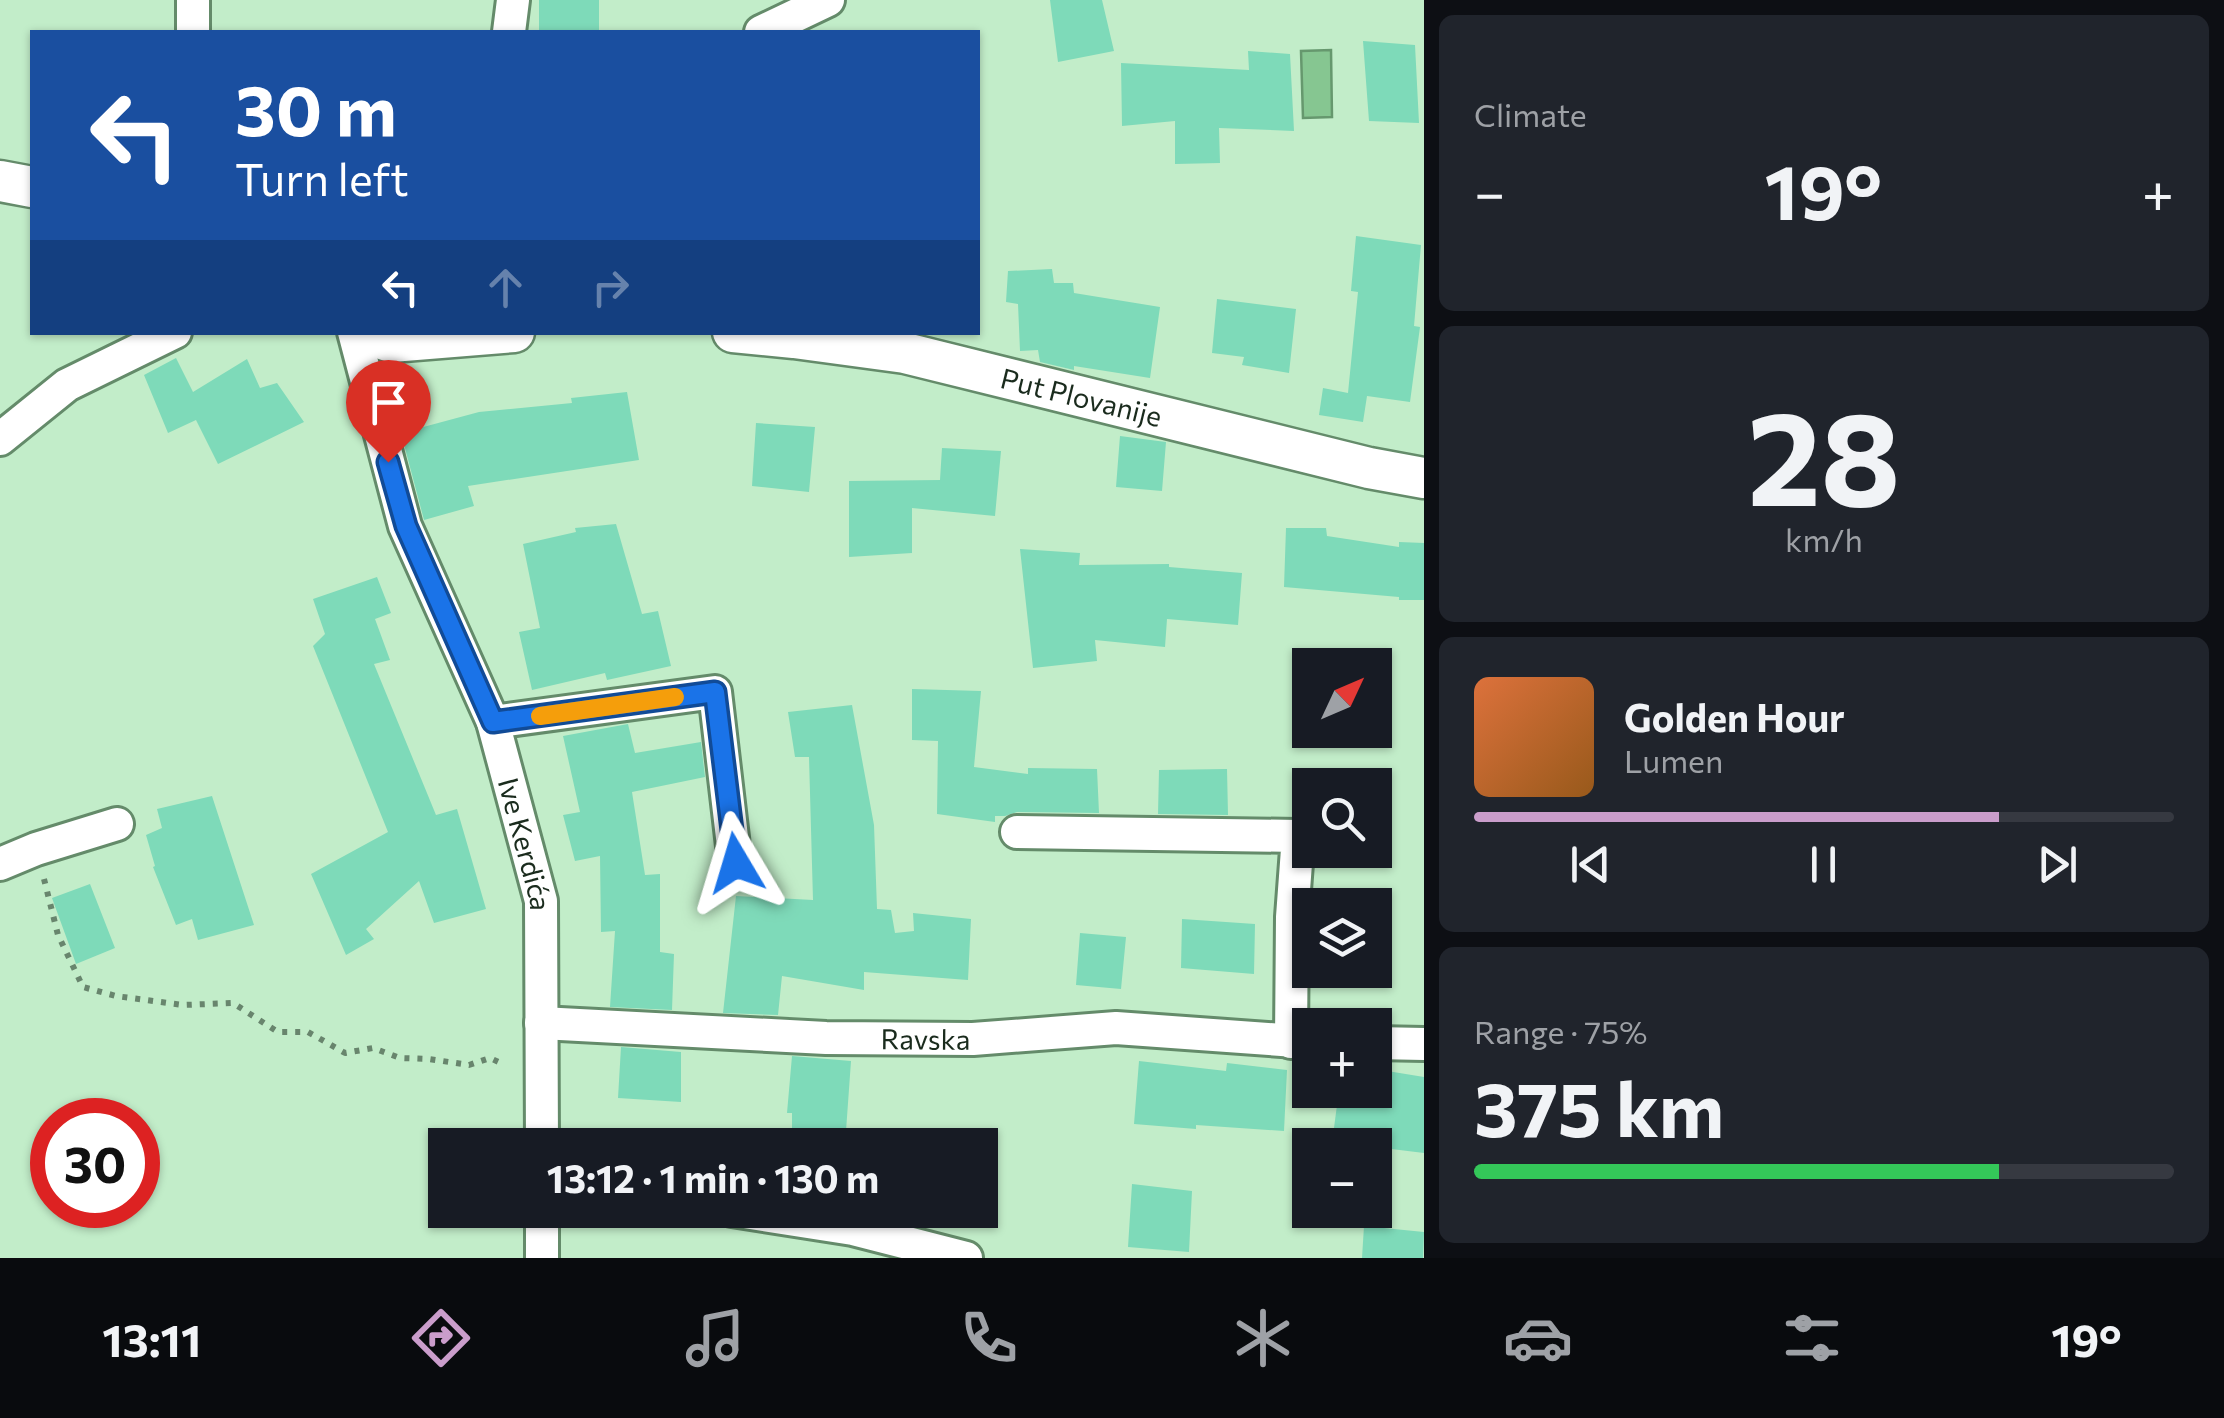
<!DOCTYPE html>
<meta charset="utf-8">
<style>
body{margin:0;font-family:Commissioner,sans-serif;background:#20242c;color:#f1f3f6;height:100vh;display:flex;flex-direction:column;font-size:38px;white-space:nowrap}
*{box-sizing:border-box;margin:0}
p{font-size:32px;color:#9ea1a6}
.icon{flex:none;width:55px;height:55px;fill:none;stroke:currentColor;stroke-width:2;stroke-linecap:round;stroke-linejoin:round}
.map{position:relative;flex:1;overflow:hidden}
.side{display:flex;flex-direction:column;gap:15px;padding:15px;background:#0d0f14;width:800px}
.side>*{flex:none}
.guide{position:absolute;left:30px;top:30px;width:950px;height:305px;border-radius:0px;box-shadow:0 2px 8px #0004;background:#1a4fa0;color:#fff;overflow:hidden}
.needle{width:65px;rotate:46deg}
.controls{position:absolute;left:1292px;top:648px;display:grid;gap:20px}
.controls a{display:grid;place-items:center;width:100px;height:100px;border-radius:0px;background:#171b24;box-shadow:0 2px 8px #0004;font-size:50px}
.speed{position:absolute;left:30px;top:1098px;display:flex;gap:20px;font-size:50px;font-weight:700;text-align:center}
.speed>*{display:grid;place-content:center;width:130px;height:130px;border-radius:50%;background:#171b24;box-shadow:0 2px 8px #0004;line-height:1}
.speed .limit{border:15px solid #d22;background:#fff;color:#111}
.pin{position:absolute;display:grid;place-items:center;width:85px;height:85px;color:#fff;margin:-102px -42px;border-radius:50% 50% 50% 0;rotate:-45deg;box-shadow:0 0 10px #0007}
.pin .icon{rotate:45deg}
.me{position:absolute;width:110px;margin:-55px;rotate:353deg;stroke-linejoin:round;filter:drop-shadow(0 0 8px #0008)}
.turn{display:flex;align-items:center;gap:35px;height:210px;padding:0 40px;font-size:45px}
.turn .icon{width:130px;height:130px;stroke-width:2.5}
.turn b{display:block;font-size:70px;line-height:85px}
.lanes{display:flex;align-items:center;height:95px;padding:0 40px;background:#0003;justify-content:center;gap:50px;direction:ltr}
.lanes .off{opacity:.35}
.big{font-size:75px;font-weight:700;line-height:1.1}
.side .tile{flex:1;display:flex;flex-direction:column;justify-content:center;gap:15px;min-width:0;padding:0 35px;border-radius:15px;background:#20242c}
.side .dial{align-items:center;gap:0}
.dial b{font-size:130px;line-height:1}
.song{display:flex;align-items:center;gap:30px}
.cover{width:120px;height:120px;border-radius:15px;background:linear-gradient(135deg,hsl(20 70% 55%),hsl(30 70% 35%))}
.played{height:10px;border-radius:5px;background:linear-gradient(90deg,#ca9dcb 75%,#363941 75%)}
.keys{display:flex;justify-content:space-around;direction:ltr}
.heat{display:flex;justify-content:space-between;align-items:center;font-size:55px;direction:ltr}
.charge{height:15px;border-radius:8px;background:linear-gradient(90deg,#34c759 75%,#363941 0)}
.trip{position:absolute;left:428px;top:1128px;width:570px;height:100px;border-radius:0px;background:#171b24;box-shadow:0 2px 8px #0004;font-weight:700;line-height:100px;text-align:center}
.dock{display:flex;height:160px;justify-content:space-around;align-items:center;background:#090b0e;color:#9ea1a6}
.dock .icon{width:70px;height:70px}
.dock .current{color:#ca9dcb}
.dock b{font-size:45px;color:#f1f3f6}
main{display:flex;flex:1;min-height:0}
.map>svg:first-child{display:block}
</style>
<main>
<div class="map">
<svg width="1424" height="1258" viewBox="0 0 1424 1258">
<rect width="100%" height="100%" fill="#c2edc9"/>
<path fill="#86c691" stroke="#66986e" stroke-width="2.5" d="M1331 50 1332 117 1303 118 1301 51Z"/>
<path fill="#7edab9" d="M539 0H599V32H539Z
M1050 0H1102L1114 51 1058 62Z
M1363 41 1415 45 1419 123 1369 121Z
M1248 51 1290 54 1294 131 1219 128 1220 163 1175 164V121L1122 126 1121 63 1249 70Z
M1356 236 1421 245 1414 326 1420 327 1410 402 1367 396 1363 422 1319 415 1323 388 1348 393 1358 292 1351 291Z
M1052 269 1054 283H1073L1074 293 1160 307 1150 378 1074 366V370L1040 362 1038 350 1020 351 1018 304 1006 302 1008 271Z
M1217 299 1296 309 1289 373 1242 365 1244 357 1212 353Z
M176 358 193 392 247 359 260 388 277 383 304 422 218 464 196 420 168 433 144 375Z
M627 392 639 460 468 486 474 506 424 520 401 433 479 412 572 403 571 398Z
M756 423 815 427 809 492 752 486Z
M1120 436 1166 442 1162 491 1116 487Z
M942 448 1001 451 995 516 912 508V553L849 557V481L940 480Z
M616 524 642 614 658 611 671 666 607 680 605 673 532 690 519 632 540 628 523 544 576 532 575 528Z
M1286 528H1326L1327 536 1399 547V542L1424 543V600H1399V597L1284 587Z
M1020 549 1080 553 1079 565 1169 564V567L1242 573 1238 625 1167 619 1165 647 1095 640 1097 661 1033 668Z
M377 577 391 613 375 619 390 660 374 664 436 815 457 809 486 909 434 923 419 881 366 929 374 939 346 955 311 874 388 832 313 646 325 634 313 599Z
M912 689 981 691 974 767 1028 774V768L1097 769 1099 813 1017 812 1005 816H995V822L937 814 938 741 912 740Z
M852 705 874 825 877 909 891 910 895 933 914 931 913 913 971 919 968 980 864 972V990L782 976 778 1015 723 1013 736 896 813 900 809 757H795L788 712Z
M628 724 635 753 701 742 705 777 632 792 645 875 660 874V952L674 954 672 1010 610 1007 615 931 601 932 600 856 575 861 563 815 580 812 563 736Z
M1227 769 1228 815 1158 814 1159 770Z
M212 796 254 925 198 940 192 919 176 925 153 867 155 866 146 835 162 828 157 809Z
M90 884 115 948 76 964 52 898Z
M1182 919 1255 924 1254 974 1181 968Z
M1080 933 1126 937 1121 989 1076 985Z
M621 1047 681 1052V1102L618 1098Z
M792 1056 851 1061 845 1145H792V1113H787Z
M1139 1061 1226 1071 1227 1063 1287 1070 1284 1131 1196 1125V1129L1134 1124Z
M1375 1069 1424 1077V1153L1375 1147V1145L1332 1143 1339 1090H1375Z
M1132 1184 1192 1191 1189 1252 1128 1247Z
M1364 1226 1424 1232 1423 1258H1362Z"/>
<g fill="none" stroke-linecap="round" stroke-linejoin="round">
<defs>
<g id="minor">
<path d="M193 32V0"/>
<path d="M509 32 513 0"/>
<path d="M761 32 828 0"/>
<path id="s1" d="M354 332 405 526 493 722 541 901 542 1145"/>
<path d="M0 439 67 385 175 332"/>
<path d="M493 722 715 692 735 863"/>
<path d="M1017 832 1298 836 1292 917 1291 1042"/>
<path d="M0 864 36 849 117 824"/>
<path id="s2" d="M541 1023 826 1038 973 1039 1116 1028 1310 1042"/>
<path d="M1375 1043 1424 1044"/>
<path d="M542 1210V1258"/>
<path d="M732 1210 853 1229 966 1258"/>
</g>
<g id="tertiary">
<path d="M0 181 32 187"/>
<path d="M362 332 391 342 514 332"/>
<path id="s3" d="M733 332 794 338 905 353 1369 468 1424 478"/>
</g>
</defs>
<use href="#minor" stroke="#648b6a" stroke-width="38"/>
<use href="#tertiary" stroke="#648b6a" stroke-width="45"/>
<path stroke="#68856d" stroke-width="6" stroke-dasharray="5 8" stroke-linecap="butt" d="M44 879 58 935 83 987 116 996 183 1005 233 1003 278 1032H308L345 1053 373 1048 400 1058 429 1059 469 1065 490 1058 505 1065"/>
<use href="#minor" stroke="#fff" stroke-width="32"/>
<use href="#tertiary" stroke="#fff" stroke-width="40"/>
</g>
<g fill="none" stroke-linecap="round" stroke-linejoin="round">
<defs>
<path id="route" d="M388 462 406 526 493 722 715 692 736 863"/>
</defs>
<use href="#route" stroke="#114b97" stroke-width="25"/>
<use href="#route" stroke="#1a73e8" stroke-width="18"/>
<path stroke="#f59e0b" stroke-width="18" d="M540 716 675 697"/>
</g>
<g text-anchor="middle" dominant-baseline="central" stroke-width="8" stroke-linejoin="round" paint-order="stroke">
<g font-size="28" fill="#1a2b1d" stroke="#c2edc9">
<text stroke="none"><textPath href="#s3" startOffset="355">Put Plovanije</textPath></text>
<text stroke="none"><textPath href="#s1" startOffset="542">Ive Kerdića</textPath></text>
<text stroke="none"><textPath href="#s2" startOffset="385">Ravska</textPath></text>
</g>
</g>
</svg>
<div class="controls">
<a><svg class="needle" viewBox="-14 -14 28 28"><path d="M0-13l5 13h-10z" fill="#e53935"/><path d="M0 13l5-13h-10z" fill="#9ea1a6"/></svg></a>
<a><svg class="icon" aria-label="search" viewBox="0 0 24 24"><circle cx="10" cy="10" r="6"/><path d="M15 15l6 6"/></svg></a>
<a><svg class="icon" aria-label="layers" viewBox="0 0 24 24"><path d="M12 4l9 5-9 5-9-5zM3 14l9 5 9-5"/></svg></a>
<a>+</a>
<a>−</a>
</div>
<div class="speed"><div class="limit">30</div></div>
<div class="pin" style="left:388px;top:462px;background:#d93025"><svg class="icon" aria-label="arrive" viewBox="0 0 24 24"><path d="M6 21V4h12l-3 4 3 4H6"/></svg></div>
<svg class="me" style="left:736px;top:863px" viewBox="-20 -20 40 40"><path d="M0-17L14 15 0 8-14 15z" fill="#1a73e8" stroke="#fff" stroke-width="4"/></svg>
<div class="trip">13:12 · 1 min · 130 m</div>
<div class="guide">
<div class="turn"><svg class="icon" aria-label="left" viewBox="0 0 24 24"><path d="M17 20v-9H6M10 6l-5 5 5 5"/></svg><div><b>30 m</b>Turn left</div></div>
<div class="lanes"><svg class="icon" aria-label="left" viewBox="0 0 24 24"><path d="M17 20v-9H6M10 6l-5 5 5 5"/></svg><svg class="icon off" aria-label="ahead" viewBox="0 0 24 24"><path d="M12 20V5M6 11l6-6 6 6"/></svg><svg class="icon off" aria-label="right" viewBox="0 0 24 24"><path d="M7 20v-9h11M14 6l5 5-5 5"/></svg></div>
</div>
</div>
<section class="side">
<div class="tile"><p>Climate</p>
<div class="heat"><a>−</a><b class="big">19°</b><a>+</a></div>
</div>
<div class="tile dial"><b>28</b><p>km/h</p></div>
<div class="tile">
<div class="song"><i class="cover"></i><div><b>Golden Hour</b><p>Lumen</p></div></div>
<div class="played"></div>
<div class="keys"><svg class="icon" aria-label="previous" viewBox="0 0 24 24"><path d="M18 5L8 12l10 7zM5 5v14"/></svg><svg class="icon" aria-label="pause" viewBox="0 0 24 24"><path d="M8 5v14M16 5v14"/></svg><svg class="icon" aria-label="next" viewBox="0 0 24 24"><path d="M6 5l10 7-10 7zM19 5v14"/></svg></div>
</div>
<div class="tile"><p>Range · 75%</p><b class="big">375 km</b><div class="charge"></div></div>
</section>
</main>
<nav class="dock">
<b>13:11</b>
<svg class="icon current" aria-label="directions" viewBox="0 0 24 24"><path d="M12 3l9 9-9 9-9-9zM9 14v-3h6M13 9l2 2-2 2"/></svg>
<svg class="icon" aria-label="music" viewBox="0 0 24 24"><path d="M9 18V5l10-2v13"/><circle cx="6" cy="18" r="3"/><circle cx="16" cy="16" r="3"/></svg>
<svg class="icon" aria-label="phone" viewBox="0 0 24 24"><path d="M5 4h4l2 5-3 2q2 4 5 5l2-3 5 2v4C11 20 4 13 5 4z"/></svg>
<svg class="icon" aria-label="climate" viewBox="0 0 24 24"><path d="M12 3v18M4 7l16 10M4 17L20 7"/></svg>
<svg class="icon" aria-label="car" viewBox="0 0 24 24"><path d="M5 17H2v-5l4-1 3-4h7l3 4 3 1v5h-3M9 17h6M6 11h13"/><circle cx="7" cy="17" r="2"/><circle cx="17" cy="17" r="2"/></svg>
<svg class="icon" aria-label="filters" viewBox="0 0 24 24"><path d="M4 7h16M4 17h16"/><circle cx="9" cy="7" r="2"/><circle cx="15" cy="17" r="2"/></svg>
<b>19°</b>
</nav>
